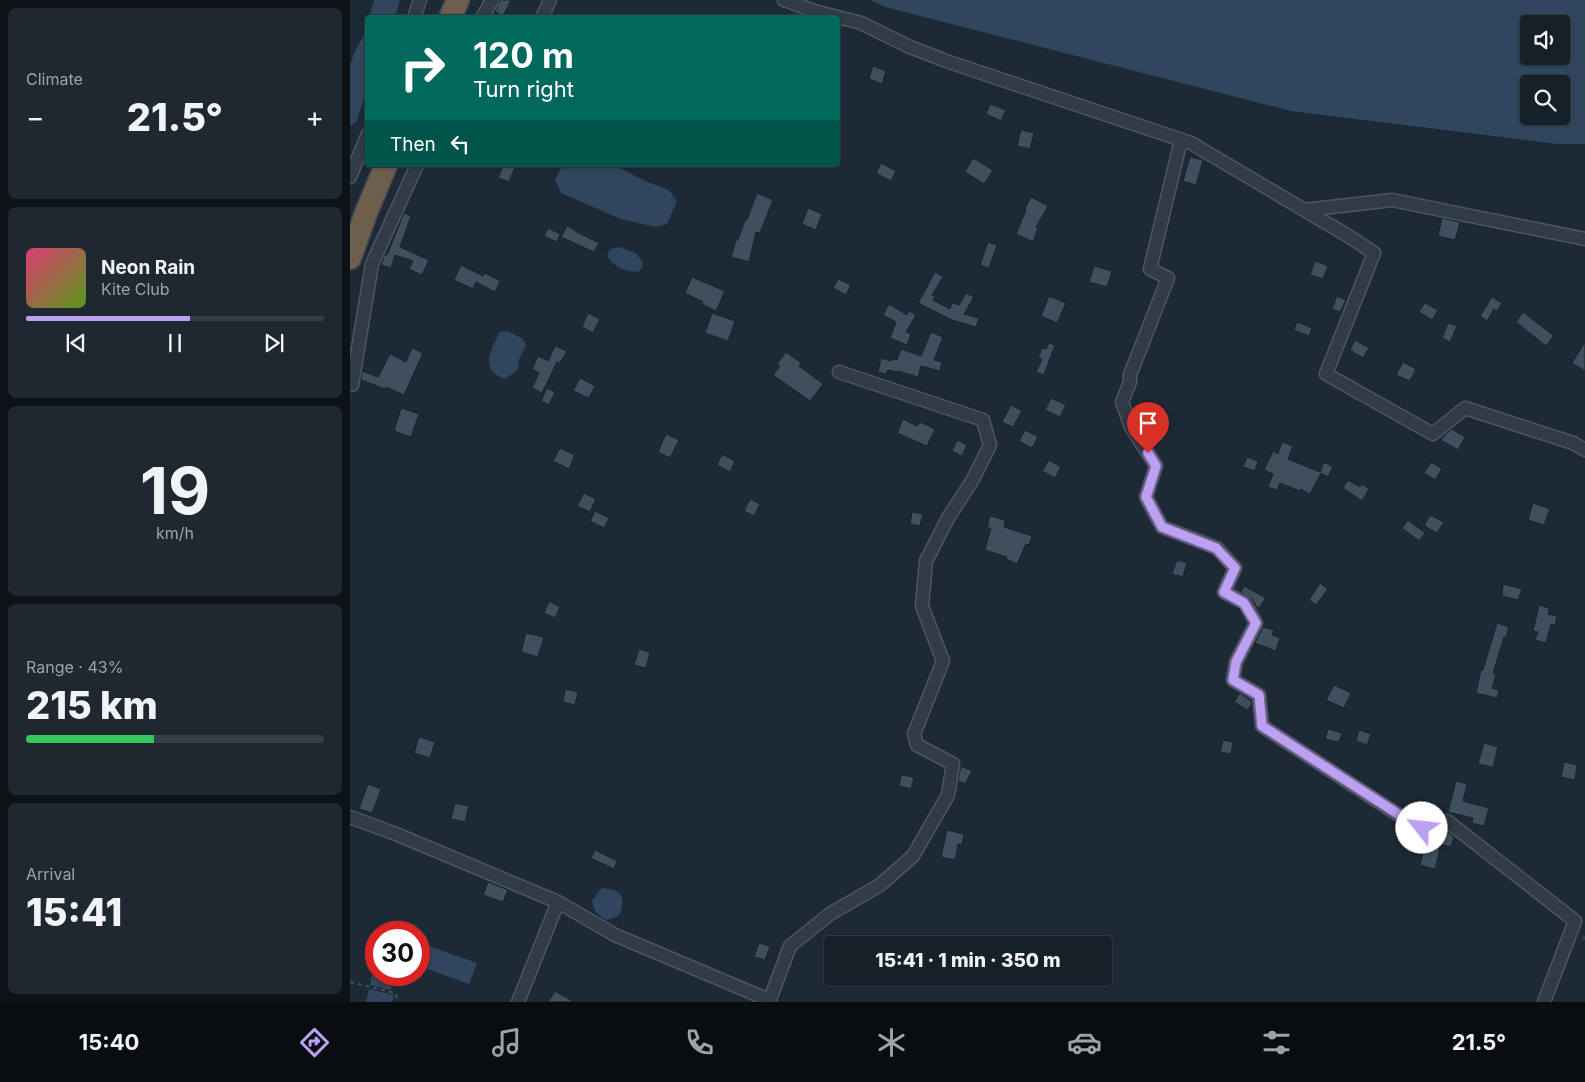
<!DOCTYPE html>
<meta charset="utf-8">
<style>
body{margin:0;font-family:Inter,sans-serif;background:#1f2830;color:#f1f3f6;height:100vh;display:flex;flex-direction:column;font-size:19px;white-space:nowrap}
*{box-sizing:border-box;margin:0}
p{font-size:16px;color:#9ea3a8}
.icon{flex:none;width:28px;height:28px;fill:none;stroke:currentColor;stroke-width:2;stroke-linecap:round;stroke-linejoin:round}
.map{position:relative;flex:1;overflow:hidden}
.panel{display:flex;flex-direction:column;gap:8px;padding:8px;background:#0c1216;width:350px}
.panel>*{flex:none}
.hud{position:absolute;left:15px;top:15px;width:475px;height:152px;border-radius:5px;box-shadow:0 1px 4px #0004,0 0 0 1px #353e45;background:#00695c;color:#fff;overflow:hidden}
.controls{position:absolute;left:1170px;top:15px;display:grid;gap:10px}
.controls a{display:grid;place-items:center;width:50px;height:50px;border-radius:5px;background:#162028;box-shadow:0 1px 4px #0004,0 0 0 1px #353e45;font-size:25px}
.speed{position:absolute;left:15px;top:921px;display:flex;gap:10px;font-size:25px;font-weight:700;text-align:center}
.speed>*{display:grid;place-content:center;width:65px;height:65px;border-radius:50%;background:#162028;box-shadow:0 1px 4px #0004,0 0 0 1px #353e45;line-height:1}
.speed .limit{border:8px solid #d22;background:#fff;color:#111}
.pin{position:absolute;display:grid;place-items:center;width:42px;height:42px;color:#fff;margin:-51px -21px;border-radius:50% 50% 50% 0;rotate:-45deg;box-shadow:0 0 5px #0007}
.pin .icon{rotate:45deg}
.me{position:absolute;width:55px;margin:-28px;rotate:299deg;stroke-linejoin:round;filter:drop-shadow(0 0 4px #0008)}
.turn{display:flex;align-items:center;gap:18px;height:105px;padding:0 25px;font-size:22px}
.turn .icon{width:65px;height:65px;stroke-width:2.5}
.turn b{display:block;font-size:35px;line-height:42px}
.then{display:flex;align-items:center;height:48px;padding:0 25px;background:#0003;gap:10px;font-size:19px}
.big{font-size:38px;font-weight:800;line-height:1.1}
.panel .widget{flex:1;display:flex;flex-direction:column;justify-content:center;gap:8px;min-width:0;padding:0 18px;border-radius:8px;background:#1f2830}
.panel .dial{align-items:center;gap:0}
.dial b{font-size:65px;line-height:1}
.song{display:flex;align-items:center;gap:15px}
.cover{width:60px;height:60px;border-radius:8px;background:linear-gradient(135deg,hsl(340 70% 55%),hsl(90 70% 35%))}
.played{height:5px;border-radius:2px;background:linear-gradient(90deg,#bca0f2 55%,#353e45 55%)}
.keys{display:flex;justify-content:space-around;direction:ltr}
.heat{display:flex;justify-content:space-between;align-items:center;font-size:28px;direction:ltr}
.charge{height:8px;border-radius:4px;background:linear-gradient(90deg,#34c759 43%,#353e45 0)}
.trip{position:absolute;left:474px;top:936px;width:288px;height:50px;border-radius:5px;background:#162028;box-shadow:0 1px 4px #0004,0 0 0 1px #353e45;font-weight:800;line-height:50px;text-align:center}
.dock{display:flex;height:80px;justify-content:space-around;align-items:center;background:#090d10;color:#9ea3a8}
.dock .icon{width:35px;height:35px}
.dock .current{color:#bca0f2}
.dock b{font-size:22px;color:#f1f3f6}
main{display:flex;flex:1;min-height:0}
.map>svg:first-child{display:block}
</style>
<main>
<section class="panel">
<div class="widget"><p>Climate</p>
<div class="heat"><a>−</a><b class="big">21.5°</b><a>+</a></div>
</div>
<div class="widget">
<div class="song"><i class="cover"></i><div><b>Neon Rain</b><p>Kite Club</p></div></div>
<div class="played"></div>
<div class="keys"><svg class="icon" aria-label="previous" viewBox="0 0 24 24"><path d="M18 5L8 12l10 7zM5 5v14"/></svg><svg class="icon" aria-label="pause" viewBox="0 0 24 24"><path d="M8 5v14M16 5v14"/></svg><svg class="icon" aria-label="next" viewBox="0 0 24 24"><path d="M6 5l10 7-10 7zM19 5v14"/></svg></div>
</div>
<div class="widget dial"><b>19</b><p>km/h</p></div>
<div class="widget"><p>Range · 43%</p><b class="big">215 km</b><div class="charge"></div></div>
<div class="widget"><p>Arrival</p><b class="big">15:41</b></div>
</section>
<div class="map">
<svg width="1235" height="1002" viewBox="0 0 1235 1002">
<rect width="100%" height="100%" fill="#1d2a36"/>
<path fill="#2f465e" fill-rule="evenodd" d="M24 0H50L45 17H19Z
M521 0H1235V144H1208L941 111 535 7ZM1179 24H1211V56H1179ZM1179 84H1211V116H1179Z
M17 24V91L6 122 0 126V66L4 53 15 33Z
M213 165H264L295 181 319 190 327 201 317 224 306 227 271 219 211 193 205 179Z
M269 247 287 254 293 263 292 268 288 272C274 271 265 268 257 256L260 249Z
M158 331 173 339 176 346 169 359 168 370 155 379C129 370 141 349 150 332Z
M253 888C259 889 264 889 269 893 274 897 273 911 268 916 264 918 260 919 256 920 246 914 244 911 242 901L250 890Z
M79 946 127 963 119 984 72 967Z
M23 967 26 968V975H43L41 990 20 985Z
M19 989 44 995 42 1002H16Z"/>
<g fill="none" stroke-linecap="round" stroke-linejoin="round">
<path stroke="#2f465e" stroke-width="3" d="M1234 938H1235"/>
</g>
<path fill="#404f5e" stroke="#19222c" d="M150 0H161L153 16 145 12Z
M523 66 536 71 532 84 519 79Z
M640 104 656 110 651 121 636 114Z
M671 130 684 133 680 149 667 146Z
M840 157 853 160 846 185 833 181Z
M623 158 643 170 634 184 615 172Z
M531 163 546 171 541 181 526 173Z
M153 165 165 167 159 182 148 178Z
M407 193 423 200 410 233 406 232 399 262 381 257 386 240H388L395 220H397Z
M681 197 698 206 686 227 688 228 683 242 666 234 676 210 675 209Z
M458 208 472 214 466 230 452 224Z
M54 213 61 216 50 247 79 260 72 275 59 269 63 261 45 255 41 268 31 265 35 254 37 255Z
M1092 218 1110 222 1105 240 1088 236Z
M217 226 225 230V231L249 243 244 252 211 237Z
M198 228 210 234 207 242 194 236Z
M638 242 647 245 639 268 630 265Z
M965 261 978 266 973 279 960 275Z
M111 265 133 276 135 273 150 281 145 292 126 282 123 289 104 280Z
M744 266 762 271 757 287 739 282Z
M585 272 593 277 582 295 585 296 583 300 600 309 602 303 609 305 616 293 624 297 614 314 629 318 626 327 602 320 568 303Z
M342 277 375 291 366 311 352 304 353 302 335 293Z
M488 279 501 285 496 295 483 288Z
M699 296 716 303 707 323 691 316Z
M987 296 996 300 990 312 982 309Z
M1142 297 1152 303 1147 311 1144 309 1137 321 1130 316Z
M1075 303 1088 310 1082 320 1069 312Z
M539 304 557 315 559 311 566 315 556 332 561 334 557 345 540 338 546 322 533 315Z
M1173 312 1204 336 1196 346 1166 322Z
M238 313 250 319 243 333 232 327Z
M362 313 385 321 378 341 355 333Z
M947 322 962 328 959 336 944 330Z
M1098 323 1107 326 1100 342 1092 338Z
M581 332 593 337 584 360 592 362 590 371 571 366 568 377 548 371 547 372 538 370 536 374 528 372 531 358 541 361 542 359 547 360 551 349 571 356Z
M1005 340 1019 348 1013 358 1000 350Z
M1235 342V371L1222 363Z
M699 343 705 345 694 375 686 372 692 359 688 358 692 348 696 349Z
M205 346 217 351 210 363 207 362 192 393 182 388 189 373 182 369 188 356 198 361Z
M62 348 73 353 54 395 36 387 35 389 11 380 12 371 28 377 40 354 56 362Z
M436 352 451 363 449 366 473 384 460 401 423 375 430 366 427 364Z
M1053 362 1066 369 1060 381 1046 375Z
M230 378 245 386 239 398 223 391Z
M197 388 205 392 199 405 191 401Z
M701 398 716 405 710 417 695 410Z
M661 405 672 411 663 427 652 422Z
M51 408 69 414 61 437 44 431Z
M553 419 567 426 570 422 585 429 577 446 547 433Z
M1102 429 1115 437 1108 450 1091 440 1095 435Z
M675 430 688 437 682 448 669 441Z
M316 434 329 440 320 458 308 452Z
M607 440 617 445 612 456 602 451Z
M932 442 943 446 938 459 970 472 974 462 983 467 978 477 971 473 960 494 950 489V491L930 483 927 490 918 487 923 474 914 470 923 451 928 454Z
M210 448 225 455 219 469 203 461Z
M372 454 385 461 380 472 367 465Z
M897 457 908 461 905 471 893 467Z
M699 460 711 467 705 478 692 471Z
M1081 462 1092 469 1085 480 1074 473Z
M998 480 1010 487 1012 484 1019 489 1012 501 993 488Z
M234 493 246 499 240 512 227 506Z
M400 499 410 504 404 516 394 511Z
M1183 503 1200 509 1194 525 1178 520Z
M245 511 259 518 254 528 240 521Z
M562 512 573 514 570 526 560 524Z
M1080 515 1094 522 1087 533 1074 526Z
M640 516 655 520 654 527 682 536 679 545 676 544 667 564 656 559 657 557 635 550 641 528H637Z
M1058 520 1075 533 1069 541 1052 528Z
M827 560 837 563 833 577 822 574Z
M970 583 978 589 966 605 959 600Z
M1153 584 1172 589 1168 600 1152 596Z
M894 586 916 598 908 609 902 599 891 592Z
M199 601 210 607 205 618 194 613Z
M1189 605 1199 608 1198 614 1207 616 1205 625 1201 624 1196 643 1185 640 1188 632 1183 631Z
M1147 623 1159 627 1156 637H1154L1143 673 1146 674 1142 688 1149 690 1147 698 1126 693 1131 670H1133Z
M913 627 924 630 922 635 930 638 926 651 905 643Z
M176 633 194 637 188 657 171 652Z
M289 649 300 652 296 668 284 665Z
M984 685 1001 693 994 708 976 700Z
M215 689 228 692 225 705 213 702Z
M890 693 901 701 902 704 897 710 884 702Z
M978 729 992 733 989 742 975 739Z
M1009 730 1021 734 1017 745 1006 741Z
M69 737 85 742 80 758 64 753Z
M873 740 883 742 881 754 870 752Z
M1134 743 1148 747 1143 767 1128 764Z
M1214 762 1227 765 1225 780 1211 777Z
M611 766 622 771 615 784 608 781Z
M551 775 564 777 561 789 549 786Z
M1106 781 1117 784 1113 801 1139 808 1134 826 1122 823 1123 818 1098 812Z
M18 784 31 789 22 813 9 809Z
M105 803 119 806 115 822 101 819Z
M597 830 614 834 612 845 608 844 605 860 591 857Z
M1098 832 1104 837 1101 847 1090 844 1091 838Z
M1075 845 1090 849 1085 869 1070 865Z
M245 850 267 861 264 869 241 858Z
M138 882 158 890 153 902 133 895Z
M409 943 420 946 415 960 404 957Z
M205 991 224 1002H198Z"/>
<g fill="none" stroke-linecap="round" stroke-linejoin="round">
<defs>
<path id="street" d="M434 0 464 11 511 23 560 47 599 62 841 143 1000 237 1024 253 976 374 1083 434 1115 408 1223 443 1235 450
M64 18 70 0
M132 18 142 0
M192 18 200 0
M831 140 800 269 818 278 780 375V382L772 402 781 427 806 466 796 497 812 527 867 548 885 568 874 592 895 603 906 623 886 662 883 680 909 695 912 726 1047 814 1084 834 1097 821 1225 921 1194 1002
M0 177 18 134
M955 210 1042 200 1235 239
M2 385 22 264 67 165
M0 817 46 834 208 902 265 935 419 1000
M168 1002 208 902
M419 1002 440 946 480 914 530 885 563 856 598 795 603 764 567 745 564 734 593 661 572 606 576 561 598 518 622 481 640 445 633 420 489 372"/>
<path id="highway" d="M100 18 108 0
M0 258 16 213 36 165"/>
</defs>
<use href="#street" stroke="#4c5662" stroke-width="15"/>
<use href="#highway" stroke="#3c4650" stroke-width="25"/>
<path stroke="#3d5354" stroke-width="2" stroke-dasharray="4 4" stroke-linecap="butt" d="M0 982 45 993 49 1002"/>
<use href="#street" stroke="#313b46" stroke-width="12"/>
<use href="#highway" stroke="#6d5e4d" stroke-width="22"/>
</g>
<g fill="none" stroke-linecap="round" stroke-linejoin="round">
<defs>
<path id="route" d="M798 453 806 466 796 497 812 527 866 548 885 568 874 592 894 603 906 623 886 662 883 680 909 695 912 726 1048 814 1072 828"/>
</defs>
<use href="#route" stroke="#7a689d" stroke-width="12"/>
<use href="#route" stroke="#bca0f2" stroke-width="9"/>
</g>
</svg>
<div class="controls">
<a><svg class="icon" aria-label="sound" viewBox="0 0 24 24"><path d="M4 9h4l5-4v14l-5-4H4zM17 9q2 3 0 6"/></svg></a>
<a><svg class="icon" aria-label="search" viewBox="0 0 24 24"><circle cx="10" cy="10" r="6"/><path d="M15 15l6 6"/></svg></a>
</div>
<div class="speed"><div class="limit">30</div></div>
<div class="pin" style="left:798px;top:453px;background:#d93025"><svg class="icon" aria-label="arrive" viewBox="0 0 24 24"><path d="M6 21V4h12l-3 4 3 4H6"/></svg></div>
<svg class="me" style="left:1072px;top:828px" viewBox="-20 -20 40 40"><circle r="19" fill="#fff"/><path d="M0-13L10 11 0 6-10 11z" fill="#bca0f2"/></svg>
<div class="trip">15:41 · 1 min · 350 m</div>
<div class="hud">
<div class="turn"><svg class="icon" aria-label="right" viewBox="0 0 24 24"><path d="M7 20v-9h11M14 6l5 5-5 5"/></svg><div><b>120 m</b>Turn right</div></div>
<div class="then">Then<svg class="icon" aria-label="left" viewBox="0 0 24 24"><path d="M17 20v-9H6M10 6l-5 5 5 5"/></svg></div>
</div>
</div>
</main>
<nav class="dock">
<b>15:40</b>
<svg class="icon current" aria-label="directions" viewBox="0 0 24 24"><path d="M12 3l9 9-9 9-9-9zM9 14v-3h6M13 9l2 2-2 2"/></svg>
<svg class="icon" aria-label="music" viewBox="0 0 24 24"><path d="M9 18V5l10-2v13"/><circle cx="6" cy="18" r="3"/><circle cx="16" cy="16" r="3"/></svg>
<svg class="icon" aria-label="phone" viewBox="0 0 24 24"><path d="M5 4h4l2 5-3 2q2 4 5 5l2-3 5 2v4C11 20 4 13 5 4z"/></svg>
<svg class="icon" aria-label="climate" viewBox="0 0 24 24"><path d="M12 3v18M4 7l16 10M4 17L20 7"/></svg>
<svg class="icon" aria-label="car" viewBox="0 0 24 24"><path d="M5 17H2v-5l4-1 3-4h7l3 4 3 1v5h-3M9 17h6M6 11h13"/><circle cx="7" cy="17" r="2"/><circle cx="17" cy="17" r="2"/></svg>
<svg class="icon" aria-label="filters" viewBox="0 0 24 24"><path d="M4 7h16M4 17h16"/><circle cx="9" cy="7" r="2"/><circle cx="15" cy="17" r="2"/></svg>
<b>21.5°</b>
</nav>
